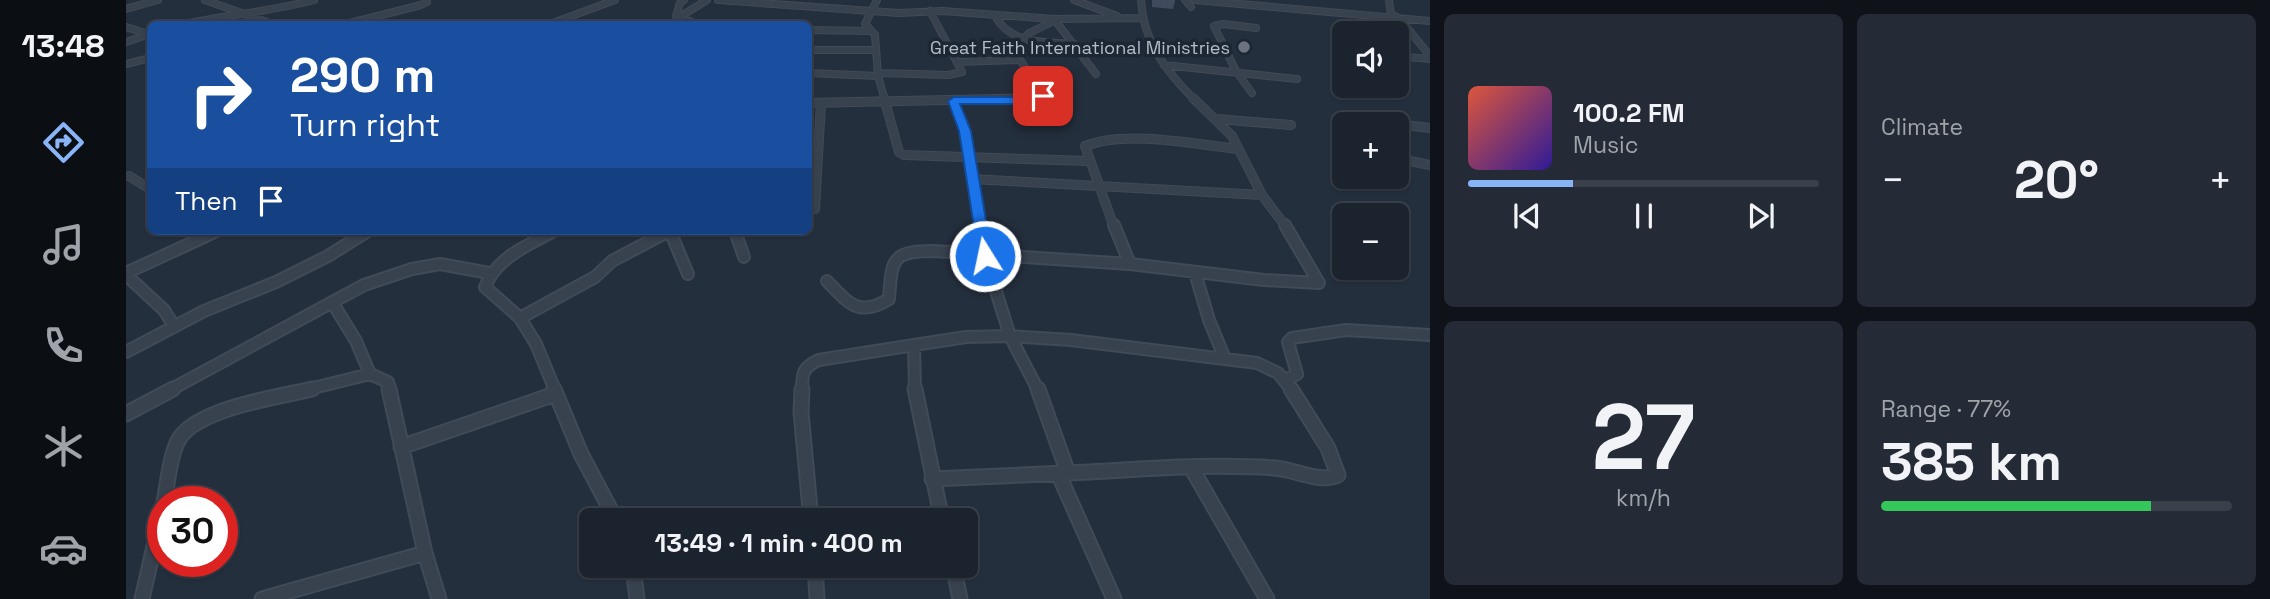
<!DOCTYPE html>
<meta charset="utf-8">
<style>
body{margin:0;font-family:"Space Grotesk",sans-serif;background:#242b36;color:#f1f3f6;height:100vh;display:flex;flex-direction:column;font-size:26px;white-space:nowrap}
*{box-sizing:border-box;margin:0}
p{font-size:23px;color:#a0a4aa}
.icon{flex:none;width:38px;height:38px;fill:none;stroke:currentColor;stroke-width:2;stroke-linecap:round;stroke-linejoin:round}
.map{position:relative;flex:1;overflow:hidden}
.details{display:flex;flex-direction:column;gap:14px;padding:14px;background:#0f1319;width:840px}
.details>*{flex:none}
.hud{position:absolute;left:21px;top:21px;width:665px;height:214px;border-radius:10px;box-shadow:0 2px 5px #0004,0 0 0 2px #39404a;background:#1a4fa0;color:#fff;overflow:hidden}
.buttons{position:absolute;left:1206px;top:21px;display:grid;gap:14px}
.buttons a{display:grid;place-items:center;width:77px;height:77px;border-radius:10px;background:#1b232e;box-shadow:0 2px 5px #0004,0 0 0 2px #39404a;font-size:35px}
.speed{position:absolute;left:21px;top:486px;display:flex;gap:14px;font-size:35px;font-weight:700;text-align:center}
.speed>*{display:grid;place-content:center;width:91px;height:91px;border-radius:50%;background:#1b232e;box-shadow:0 2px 5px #0004,0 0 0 2px #39404a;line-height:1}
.speed .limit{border:10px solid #d22;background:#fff;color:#111}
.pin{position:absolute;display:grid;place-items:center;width:60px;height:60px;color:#fff;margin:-30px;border-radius:14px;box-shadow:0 4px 10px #0006}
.me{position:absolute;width:77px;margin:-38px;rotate:350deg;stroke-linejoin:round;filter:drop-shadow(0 0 5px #0008)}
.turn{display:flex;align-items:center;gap:24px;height:147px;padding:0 28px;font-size:32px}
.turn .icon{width:91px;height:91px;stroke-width:2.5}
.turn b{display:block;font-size:49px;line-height:60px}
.then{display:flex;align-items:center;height:66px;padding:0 28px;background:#0003;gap:14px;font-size:26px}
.big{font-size:52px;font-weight:600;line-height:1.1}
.details .tile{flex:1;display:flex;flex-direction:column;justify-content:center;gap:10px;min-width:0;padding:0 24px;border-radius:10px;background:#242b36}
.details .dial{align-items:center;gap:0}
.dial b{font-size:91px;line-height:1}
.song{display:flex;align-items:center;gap:21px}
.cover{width:84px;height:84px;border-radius:10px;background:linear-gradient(135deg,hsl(10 70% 55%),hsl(250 70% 35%))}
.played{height:7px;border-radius:4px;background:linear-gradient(90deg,#8ab4f8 30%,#39404a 30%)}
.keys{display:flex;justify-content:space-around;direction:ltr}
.heat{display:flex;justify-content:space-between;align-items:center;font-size:38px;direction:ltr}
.charge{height:10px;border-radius:5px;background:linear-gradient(90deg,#34c759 77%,#39404a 0)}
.details .tiles{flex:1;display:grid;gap:14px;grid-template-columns:repeat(2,1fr)}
.trip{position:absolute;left:453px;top:508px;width:399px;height:70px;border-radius:10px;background:#1b232e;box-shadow:0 2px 5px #0004,0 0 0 2px #39404a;font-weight:600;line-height:70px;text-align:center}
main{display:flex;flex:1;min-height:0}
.tab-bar{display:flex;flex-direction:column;width:126px;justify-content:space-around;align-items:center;background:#0b0e12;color:#a0a4aa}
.tab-bar .icon{width:49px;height:49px}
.tab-bar .selected{color:#8ab4f8}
.tab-bar b{font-size:32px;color:#f1f3f6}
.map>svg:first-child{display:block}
</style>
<main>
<nav class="tab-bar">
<b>13:48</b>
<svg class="icon selected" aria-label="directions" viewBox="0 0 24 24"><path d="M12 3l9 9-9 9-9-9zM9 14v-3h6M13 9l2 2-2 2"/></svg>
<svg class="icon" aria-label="music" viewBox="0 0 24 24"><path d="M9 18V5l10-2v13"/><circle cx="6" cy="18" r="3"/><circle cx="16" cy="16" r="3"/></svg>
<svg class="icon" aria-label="phone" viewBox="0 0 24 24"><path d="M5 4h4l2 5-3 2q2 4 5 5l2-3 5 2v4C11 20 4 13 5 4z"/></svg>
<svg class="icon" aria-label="climate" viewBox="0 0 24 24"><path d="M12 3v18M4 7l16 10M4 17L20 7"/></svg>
<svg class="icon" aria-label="car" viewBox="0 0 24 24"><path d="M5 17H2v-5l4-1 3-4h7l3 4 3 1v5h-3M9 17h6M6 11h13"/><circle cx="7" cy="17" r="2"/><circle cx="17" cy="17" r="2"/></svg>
</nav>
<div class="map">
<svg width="1304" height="599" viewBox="0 0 1304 599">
<rect width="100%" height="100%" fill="#242f3e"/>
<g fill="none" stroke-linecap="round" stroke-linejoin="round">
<defs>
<path id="street-far3" d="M79 0 146 24
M558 0 554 3 550 16 571 24
M592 0 773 13 816 11 928 19 1016 18
M751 0 739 24 749 35 752 76 759 100
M948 0 991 16
M1015 0C1017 41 1040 72 1069 100
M1059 0 1065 7
M1069 0 1304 21
M1263 0 1265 14 1274 19 1304 56
M0 9 32 0
M869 16C885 45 919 42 948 44
M552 18 581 0
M928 19 970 74
M59 24C103 14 144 12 188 0
M220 24 295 5 301 2 299 0
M424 24 489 0
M0 27 22 34
M682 30 744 31
M0 42 24 34
M682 50H749
M1270 56 1304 59
M831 62 892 60
M0 64 24 58
M1038 65 1171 79
M682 73 752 76
M753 73 822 75 836 72 804 11
M1126 93 1110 71 1088 26 1097 24 1130 28
M857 100 914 99 917 96 888 50 903 33 926 22"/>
<path id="street-far2" d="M758 98 773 152 778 155 963 161
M1067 98 1106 136 1136 195 1160 227
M828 101 839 131 854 227
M682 103 915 98
M1090 119 1165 125
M1278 125 1304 128
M1284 161 1304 165
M3 176 24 189
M845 179 1136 195
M689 209 695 103
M988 227 959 146C1000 130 1068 144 1112 149"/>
<path id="street-far1" d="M854 225 859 256 884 336
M988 225 1004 264
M428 231C401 246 371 257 359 287L394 318 410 344 429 390
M544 231 562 274
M609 231 618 257
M0 273 91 231
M1069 273 1083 320 1099 359
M0 275 38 310 48 326
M701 281C722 303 733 318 763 299 766 259 765 251 808 251L1004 264 1138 280 1193 283 1159 225
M206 302 230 341 244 374
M394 318 469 277 486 261 543 231
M884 336 945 340 1131 363 1152 373 1166 390
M884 336 912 390
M0 352 78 311 150 282 202 256 242 231
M1160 380 1171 374 1162 342 1166 338 1220 330 1304 335
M44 390 238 285 286 269 314 264 363 273
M179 390 244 374 262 382 264 390
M676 390C676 373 677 367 693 360L788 345
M789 390 788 345 840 337 884 336"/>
<path id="street" d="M263 389 299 553 313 599
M428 389 455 454 490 520
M676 389 675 412 685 520
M789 389 816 520
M912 389 942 473C1011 470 1080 463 1149 468 1168 469 1194 484 1212 475L1202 448 1165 389
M0 414 47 389
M275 447 429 394
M1066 469 1141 599
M932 473 988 599
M806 479 940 473
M38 502C42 483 43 460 51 443 65 409 153 397 186 389
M689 565 691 599
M827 565 834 599
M507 567 511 599
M509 571 582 565
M16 599 37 507
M136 599 299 553"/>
</defs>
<use href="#street-far3" stroke="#414a57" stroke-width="8"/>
<use href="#street-far2" stroke="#414a57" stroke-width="10"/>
<use href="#street-far1" stroke="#414a57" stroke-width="14"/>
<use href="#street" stroke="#414a57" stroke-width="17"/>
<use href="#street-far3" stroke="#38414e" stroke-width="6"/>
<use href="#street-far2" stroke="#38414e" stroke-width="8"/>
<use href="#street-far1" stroke="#38414e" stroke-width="10"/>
<use href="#street" stroke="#38414e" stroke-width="13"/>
</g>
<path fill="#3f4b5c" d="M1026 0H1049V1L1047 9 1026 7Z"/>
<path fill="#1a73e8" stroke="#114b97" stroke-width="2" d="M917 92 923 96 918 101 903 104H834L845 131 866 256 864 259H853L833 131 822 101 828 97H903Z"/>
<circle fill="#6b7280" stroke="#1d2633" stroke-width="2.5" cx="1118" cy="47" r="7"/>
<g text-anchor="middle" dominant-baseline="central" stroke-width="7" stroke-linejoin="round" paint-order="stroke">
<g font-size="18" fill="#b4bcc9" stroke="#1d2633" text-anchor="end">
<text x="1104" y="47">Great Faith International Ministries</text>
</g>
</g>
</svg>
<div class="buttons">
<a><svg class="icon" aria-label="sound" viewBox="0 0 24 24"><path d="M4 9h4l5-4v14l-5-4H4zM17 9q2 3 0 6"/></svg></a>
<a>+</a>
<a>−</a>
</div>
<div class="speed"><div class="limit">30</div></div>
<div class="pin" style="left:917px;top:96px;background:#d93025"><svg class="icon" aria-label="arrive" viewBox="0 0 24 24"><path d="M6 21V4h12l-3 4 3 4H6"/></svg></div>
<svg class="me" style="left:859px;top:256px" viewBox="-20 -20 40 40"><circle r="17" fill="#1a73e8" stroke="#fff" stroke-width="3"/><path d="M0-11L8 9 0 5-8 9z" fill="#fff"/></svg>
<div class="trip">13:49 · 1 min · 400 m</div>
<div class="hud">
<div class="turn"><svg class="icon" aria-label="right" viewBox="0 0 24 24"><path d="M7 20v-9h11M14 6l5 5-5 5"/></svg><div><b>290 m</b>Turn right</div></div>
<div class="then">Then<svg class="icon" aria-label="arrive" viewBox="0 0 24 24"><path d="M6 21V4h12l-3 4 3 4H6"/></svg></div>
</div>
</div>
<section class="details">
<div class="tiles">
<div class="tile">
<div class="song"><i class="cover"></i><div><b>100.2 FM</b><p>Music</p></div></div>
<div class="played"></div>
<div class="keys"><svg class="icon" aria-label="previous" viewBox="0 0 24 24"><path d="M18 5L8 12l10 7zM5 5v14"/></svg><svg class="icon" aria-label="pause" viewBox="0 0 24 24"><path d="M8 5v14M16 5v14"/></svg><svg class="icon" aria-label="next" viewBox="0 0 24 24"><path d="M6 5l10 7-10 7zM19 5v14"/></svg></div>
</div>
<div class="tile"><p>Climate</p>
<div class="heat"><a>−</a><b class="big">20°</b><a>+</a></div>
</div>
<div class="tile dial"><b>27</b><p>km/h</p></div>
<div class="tile"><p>Range · 77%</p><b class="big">385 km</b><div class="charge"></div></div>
</div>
</section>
</main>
